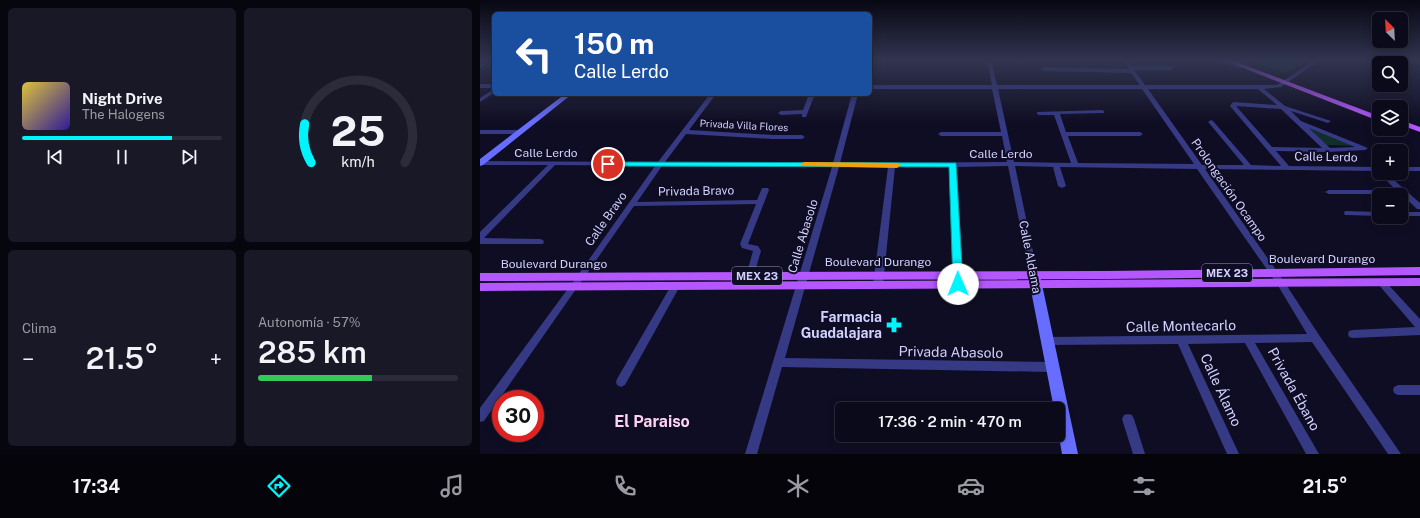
<!DOCTYPE html>
<html lang="es">
<meta charset="utf-8">
<style>
body{margin:0;font-family:"Public Sans",sans-serif;background:#191827;color:#f1f3f6;height:100vh;display:flex;flex-direction:column;font-size:15px;white-space:nowrap}
*{box-sizing:border-box;margin:0}
p{font-size:13px;color:#9a9aa2}
.icon{flex:none;width:22px;height:22px;fill:none;stroke:currentColor;stroke-width:2;stroke-linecap:round;stroke-linejoin:round}
.map{position:relative;flex:1;overflow:hidden}
.sheet{display:flex;flex-direction:column;gap:8px;padding:8px;background:#06060e;width:480px}
.sheet>*{flex:none}
.top-card{position:absolute;left:12px;top:12px;width:380px;height:84px;border-radius:6px;box-shadow:0 2px 10px #0003,0 0 0 1px #2b2b39;background:#1a4fa0;color:#fff;overflow:hidden}
.needle{width:26px;rotate:336deg}
.controls{position:absolute;left:892px;top:12px;display:grid;gap:8px}
.controls a{display:grid;place-items:center;width:36px;height:36px;border-radius:6px;background:#0b0a1a;box-shadow:0 2px 10px #0003,0 0 0 1px #2b2b39;font-size:20px}
.speed{position:absolute;left:12px;top:390px;display:flex;gap:8px;font-size:20px;font-weight:700;text-align:center}
.speed>*{display:grid;place-content:center;width:52px;height:52px;border-radius:50%;background:#0b0a1a;box-shadow:0 2px 10px #0003,0 0 0 1px #2b2b39;line-height:1}
.speed .limit{border:6px solid #d22;background:#fff;color:#111}
.pin{position:absolute;display:grid;place-items:center;width:34px;height:34px;color:#fff;margin:-17px;border:2px solid #fff;border-radius:50%;box-shadow:0 1px 4px #0007}
.me{position:absolute;width:44px;margin:-22px;rotate:359deg;stroke-linejoin:round;filter:drop-shadow(0 0 3px #0008)}
.turn{display:flex;align-items:center;gap:14px;height:84px;padding:0 16px;font-size:18px}
.turn .icon{width:52px;height:52px;stroke-width:2.5}
.turn b{display:block;font-size:28px;line-height:34px}
.big{font-size:30px;font-weight:600;line-height:1.1}
.sheet .tile{flex:1;display:flex;flex-direction:column;justify-content:center;gap:6px;min-width:0;padding:0 14px;border-radius:6px;background:#191827}
.sheet .dial{align-items:center;gap:0}
.dial svg{height:104px;overflow:visible;fill:none;stroke:#2b2b39;stroke-width:7;stroke-linecap:round;text-anchor:middle}
.dial text{fill:#f1f3f6;stroke:none}
.song{display:flex;align-items:center;gap:12px}
.cover{width:48px;height:48px;border-radius:6px;background:linear-gradient(135deg,hsl(50 70% 55%),hsl(250 70% 35%))}
.played{height:4px;border-radius:2px;background:linear-gradient(90deg,#00f4fb 75%,#2b2b39 75%)}
.keys{display:flex;justify-content:space-around;direction:ltr}
.heat{display:flex;justify-content:space-between;align-items:center;font-size:22px;direction:ltr}
.charge{height:6px;border-radius:3px;background:linear-gradient(90deg,#34c759 57%,#2b2b39 0)}
.sheet .tiles{flex:1;display:grid;gap:8px;grid-template-columns:repeat(2,1fr)}
.trip{position:absolute;left:355px;top:402px;width:230px;height:40px;border-radius:6px;background:#0b0a1a;box-shadow:0 2px 10px #0003,0 0 0 1px #2b2b39;font-weight:600;line-height:40px;text-align:center}
.tab-bar{display:flex;height:64px;justify-content:space-around;align-items:center;background:#04040a;color:#9a9aa2}
.tab-bar .icon{width:28px;height:28px}
.tab-bar .selected{color:#00f4fb}
.tab-bar b{font-size:18px;color:#f1f3f6}
main{display:flex;flex:1;min-height:0}
.map>svg:first-child{display:block}
</style>
<main>
<section class="sheet">
<div class="tiles">
<div class="tile">
<div class="song"><i class="cover"></i><div><b>Night Drive</b><p>The Halogens</p></div></div>
<div class="played"></div>
<div class="keys"><svg class="icon" aria-label="previous" viewBox="0 0 24 24"><path d="M18 5L8 12l10 7zM5 5v14"/></svg><svg class="icon" aria-label="pause" viewBox="0 0 24 24"><path d="M8 5v14M16 5v14"/></svg><svg class="icon" aria-label="next" viewBox="0 0 24 24"><path d="M6 5l10 7-10 7zM19 5v14"/></svg></div>
</div>
<div class="tile dial"><svg viewBox="0 0 100 80">
<path d="M14 69A42 42 0 1 1 86 69"/>
<path d="M14 69A42 42 0 0 1 9 39" stroke="#00f4fb"/>
<text x="50" y="56" font-size="32" font-weight="700">25</text>
<text x="50" y="72" font-size="11">km/h</text>
</svg></div>
<div class="tile"><p>Clima</p>
<div class="heat"><a>−</a><b class="big">21.5°</b><a>+</a></div>
</div>
<div class="tile"><p>Autonomía · 57%</p><b class="big">285 km</b><div class="charge"></div></div>
</div>
</section>
<div class="map">
<svg width="940" height="454" viewBox="0 0 940 454">
<rect width="100%" height="100%" fill="#0f0d23"/>
<path fill="#102e2a" d="M786 60H816L824 63 805 73 779 64Z
M828 127 879 146 846 145Z"/>
<g fill="none" stroke-linecap="round" stroke-linejoin="round">
<path fill="#363984" fill-rule="evenodd" d="M7 60H13L0 68V64Z
M507 60H511L517 85H660L651 73 564 71 561 69 564 67 649 69 643 60H647L652 66H691L694 68 691 70H654L665 85H797L835 60H840L801 87 784 89 805 106 851 121 848 123 811 111 821 121 888 148 885 150 848 152 796 151 809 166 899 167V171L725 169 803 280 839 335 921 454H908L832 342 775 343 839 454H826L765 343 708 344 759 454H747L698 344 567 345 563 344 562 341 563 338 567 337 827 334 797 284 717 169 580 167 586 186 582 188 578 186 573 167 535 166 558 275 557 277H551L550 275 528 166 477 167 483 284 481 286H475L473 284 470 167H415L403 285 401 287H395L393 285 408 167H359L305 358 571 362 575 364 576 367 575 370 571 372 302 367 277 454H265L352 167 182 166 157 202 277 200 282 188H288L289 190 268 244 278 246 281 251 273 278H267L266 276 273 251 262 248 260 244 276 204 154 206 4 421 0 422V408L98 275 175 166 75 165 4 238 60 239 63 240 64 242 63 244H0V232L68 165H0V161L178 162 230 94H236L209 130 293 135H322L325 137 322 139H293L206 134 185 162 353 163 372 94H378L360 163 527 162 522 136H461L458 134 461 132H521L512 89H390V85H512ZM518 89H662L714 164 598 163 588 136H660L663 134 660 132H586L580 114 624 113V111L622 110 557 112V114L559 115H574L591 163 534 162ZM668 89H778L797 105 754 102 752 103 750 106 801 166 771 165 733 121 731 120 728 122 729 123 764 165H722ZM756 106 801 109 842 148 792 147ZM829 128 875 147 850 148Z
M733 60H741L764 66 761 68Z
M0 84H14V88H0Z
M14 89V93L0 102V98Z
M329 94H335L326 117H322V114L301 115 298 113 301 111 323 110Z
M0 130H39L42 132 39 134H0Z
M921 167H940V171H921Z
M899 172 906 173 940 203V209H937L921 194H849L845 192 849 190H916L900 174Z
M865 211 899 212V216L868 215H865L864 213Z
M921 212H940V216H921Z
M901 279 904 280 940 319V335L873 338 869 337 868 334 869 331 873 330 935 327 898 284 897 282 898 280Z
M195 283 198 284 200 286 145 385 141 387 137 385 136 382 137 379 192 284Z
M918 385H940V395H918L914 393 913 390 914 387Z
M648 414 652 415 654 419 665 454H653L642 419 644 415Z"/>
<path fill="#676eff" fill-rule="evenodd" d="M85 94H92L3 165 0 166V159Z
M554 271 558 272 560 275 598 454H582L578 431V409H574L548 275 550 272Z"/>
<path fill="#b457ff" fill-rule="evenodd" d="M743 60H751L899 116V121Z
M921 120 940 127V132L921 125Z
M940 267V275L626 279 0 281V273L626 271Z
M940 278V286L0 291V283Z"/>
</g>
<linearGradient id="sky" x2="0" y2="1"><stop stop-color="#080713"/><stop offset="0.49" stop-color="#313550"/><stop offset="1" stop-color="#313550" stop-opacity="0"/></linearGradient>
<rect width="940" height="123" fill="url(#sky)"/>
<path fill="#00f4fb" stroke="#009fa3" d="M128 162 476 163 483 284 481 287H474L473 284 469 167 125 166 124 164Z"/>
<path fill="#f59e0b" d="M324 162 417 163 421 165 417 168 321 166 320 165Z"/>
<defs>
<symbol id="pharmacy-bare" viewBox="-9 -9 18 18"><path d="M-2-6h4v4h4v4h-4v4h-4v-4h-4v-4h4Z" fill="#00f4fb" stroke="#0f0d23" stroke-width="2.5" paint-order="stroke"/></symbol>
</defs>
<g fill-rule="evenodd">
<use href="#pharmacy-bare" x="403" y="314" width="22" height="22"/>
</g>
<g text-anchor="middle" dominant-baseline="central" stroke-width="4" stroke-linejoin="round" paint-order="stroke">
<g font-size="10" fill="#d1d0ff" stroke="#0f0d23">
<text transform="translate(264 125) rotate(3)">Privada Villa Flores</text>
</g>
<g fill="#0f0d23" stroke="#9796bd" stroke-width="1">
<rect x="722" y="264" width="50" height="18" rx="3"/>
<rect x="252" y="267" width="50" height="18" rx="3"/>
</g>
<g font-size="11" font-weight="bold" fill="#d1d0ff">
<text x="747" y="273">MEX 23</text>
<text x="277" y="276">MEX 23</text>
</g>
<g font-size="12" fill="#d1d0ff" stroke="#0f0d23">
<text x="66" y="153">Calle Lerdo</text>
<text x="521" y="154">Calle Lerdo</text>
<text transform="translate(846 157) rotate(1)">Calle Lerdo</text>
<text transform="translate(749 190) rotate(55)">Prolongación Ocampo</text>
<text transform="translate(216 191) rotate(-1)">Privada Bravo</text>
<text transform="translate(126 219) rotate(-55)">Calle Bravo</text>
<text transform="translate(323 236) rotate(-73)">Calle Abasolo</text>
<text transform="translate(550 257) rotate(79)">Calle Aldama</text>
<text x="842" y="259">Boulevard Durango</text>
<text x="398" y="262">Boulevard Durango</text>
<text x="74" y="264">Boulevard Durango</text>
</g>
<g font-size="14" font-weight="bold" fill="#d1d0ff" stroke="#0f0d23" text-anchor="end">
<text x="402" y="317">Farmacia<tspan x="402" dy="16">Guadalajara</tspan></text>
</g>
<g font-size="14" fill="#d1d0ff" stroke="#0f0d23">
<text transform="translate(701 326) rotate(-1)">Calle Montecarlo</text>
<text transform="translate(471 352) rotate(1)">Privada Abasolo</text>
<text transform="translate(814 389) rotate(61)">Privada Ébano</text>
<text transform="translate(741 390) rotate(65)">Calle Álamo</text>
</g>
<g font-size="16" font-weight="bold" fill="#ffd2f2" stroke="#0f0d23">
<text x="172" y="421">El Paraiso</text>
</g>
</g>
</svg>
<div class="controls">
<a><svg class="needle" viewBox="-14 -14 28 28"><path d="M0-13l5 13h-10z" fill="#e53935"/><path d="M0 13l5-13h-10z" fill="#9a9aa2"/></svg></a>
<a><svg class="icon" aria-label="search" viewBox="0 0 24 24"><circle cx="10" cy="10" r="6"/><path d="M15 15l6 6"/></svg></a>
<a><svg class="icon" aria-label="layers" viewBox="0 0 24 24"><path d="M12 4l9 5-9 5-9-5zM3 14l9 5 9-5"/></svg></a>
<a>+</a>
<a>−</a>
</div>
<div class="speed"><div class="limit">30</div></div>
<div class="pin" style="left:128px;top:164px;background:#d93025"><svg class="icon" aria-label="arrive" viewBox="0 0 24 24"><path d="M6 21V4h12l-3 4 3 4H6"/></svg></div>
<svg class="me" style="left:478px;top:284px" viewBox="-20 -20 40 40"><circle r="19" fill="#fff"/><path d="M0-13L10 11 0 6-10 11z" fill="#00f4fb"/></svg>
<div class="trip">17:36 · 2 min · 470 m</div>
<div class="top-card">
<div class="turn"><svg class="icon" aria-label="left" viewBox="0 0 24 24"><path d="M17 20v-9H6M10 6l-5 5 5 5"/></svg><div><b>150 m</b>Calle Lerdo</div></div>
</div>
</div>
</main>
<nav class="tab-bar">
<b>17:34</b>
<svg class="icon selected" aria-label="directions" viewBox="0 0 24 24"><path d="M12 3l9 9-9 9-9-9zM9 14v-3h6M13 9l2 2-2 2"/></svg>
<svg class="icon" aria-label="music" viewBox="0 0 24 24"><path d="M9 18V5l10-2v13"/><circle cx="6" cy="18" r="3"/><circle cx="16" cy="16" r="3"/></svg>
<svg class="icon" aria-label="phone" viewBox="0 0 24 24"><path d="M5 4h4l2 5-3 2q2 4 5 5l2-3 5 2v4C11 20 4 13 5 4z"/></svg>
<svg class="icon" aria-label="climate" viewBox="0 0 24 24"><path d="M12 3v18M4 7l16 10M4 17L20 7"/></svg>
<svg class="icon" aria-label="car" viewBox="0 0 24 24"><path d="M5 17H2v-5l4-1 3-4h7l3 4 3 1v5h-3M9 17h6M6 11h13"/><circle cx="7" cy="17" r="2"/><circle cx="17" cy="17" r="2"/></svg>
<svg class="icon" aria-label="filters" viewBox="0 0 24 24"><path d="M4 7h16M4 17h16"/><circle cx="9" cy="7" r="2"/><circle cx="15" cy="17" r="2"/></svg>
<b>21.5°</b>
</nav>
